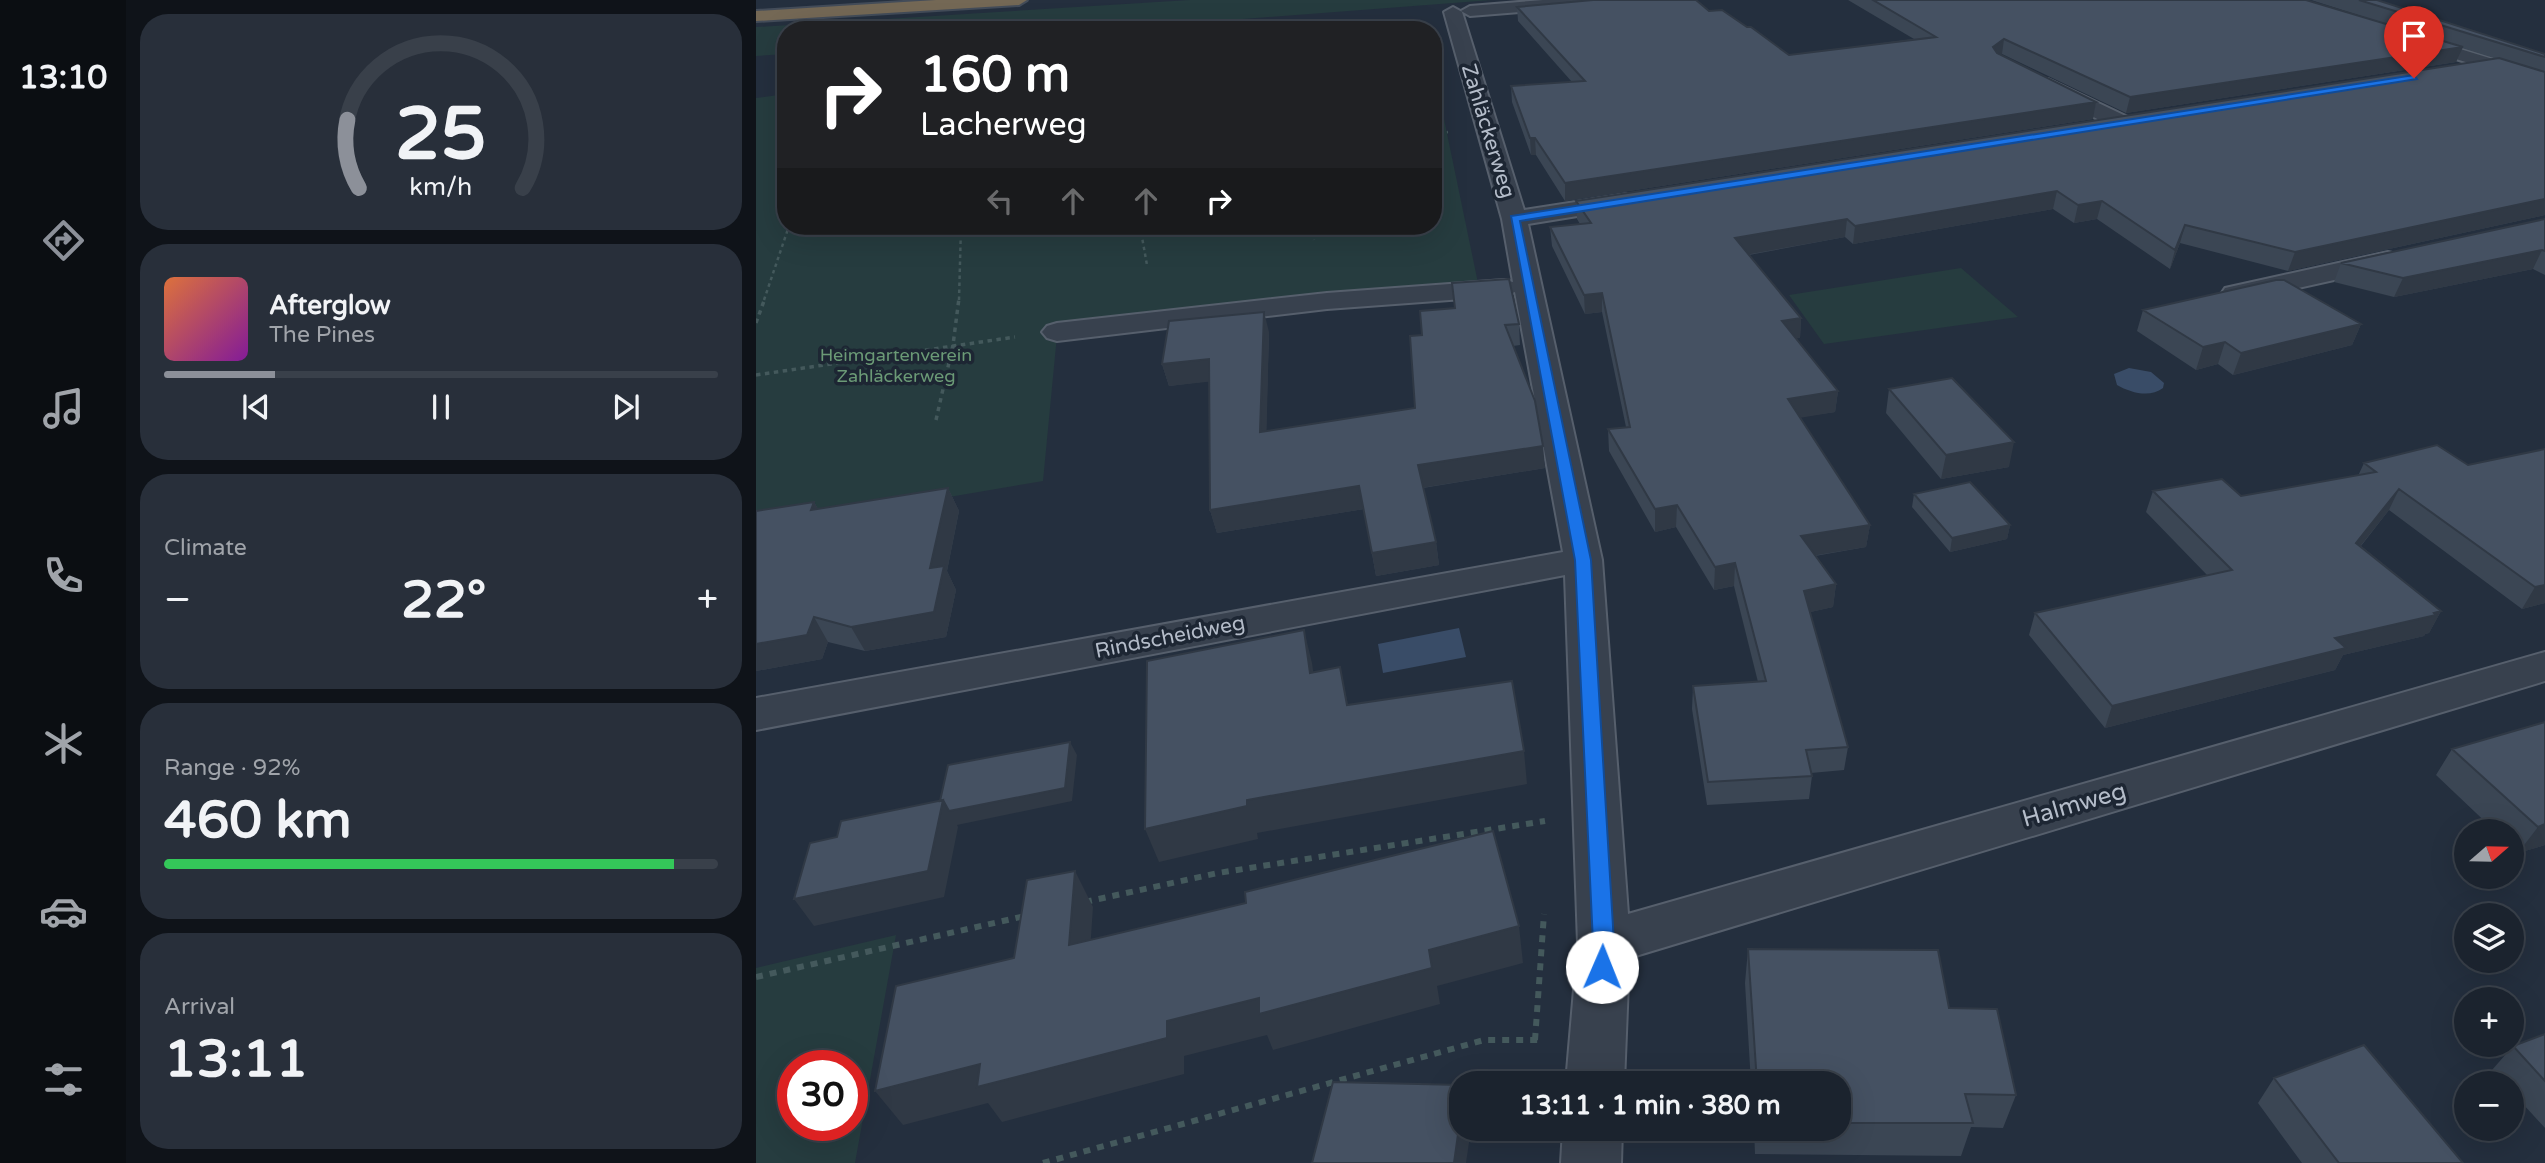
<!DOCTYPE html>
<meta charset="utf-8">
<style>
body{margin:0;font-family:"Varela Round",sans-serif;background:#282f3a;color:#f1f3f6;height:100vh;display:flex;flex-direction:column;font-size:26px;white-space:nowrap}
*{box-sizing:border-box;margin:0}
p{font-size:23px;color:#a0a4aa}
.icon{flex:none;width:38px;height:38px;fill:none;stroke:currentColor;stroke-width:2;stroke-linecap:round;stroke-linejoin:round}
.map{position:relative;flex:1;overflow:hidden}
.side{display:flex;flex-direction:column;gap:14px;padding:14px;background:#0f1319;width:630px}
.side>*{flex:none}
.guide{position:absolute;left:21px;top:21px;width:665px;height:214px;border-radius:28px;box-shadow:0 7px 28px #0002,0 0 0 2px #39404a;background:#202124;color:#fff;overflow:hidden}
.needle{width:46px;rotate:70deg}
.fabs{position:absolute;left:1698px;top:819px;display:grid;gap:14px}
.fabs a{display:grid;place-items:center;width:70px;height:70px;border-radius:50%;background:#1b232e;box-shadow:0 7px 28px #0002,0 0 0 2px #39404a;font-size:35px}
.speed{position:absolute;left:21px;top:1050px;display:flex;gap:14px;font-size:35px;font-weight:700;text-align:center}
.speed>*{display:grid;place-content:center;width:91px;height:91px;border-radius:50%;background:#1b232e;box-shadow:0 7px 28px #0002,0 0 0 2px #39404a;line-height:1}
.speed .limit{border:10px solid #d22;background:#fff;color:#111}
.pin{position:absolute;display:grid;place-items:center;width:60px;height:60px;color:#fff;margin:-72px -30px;border-radius:50% 50% 50% 0;rotate:-45deg;box-shadow:0 0 7px #0007}
.pin .icon{rotate:45deg}
.me{position:absolute;width:77px;margin:-38px;rotate:1deg;stroke-linejoin:round;filter:drop-shadow(0 0 5px #0008)}
.turn{display:flex;align-items:center;gap:24px;height:147px;padding:0 28px;font-size:32px}
.turn .icon{width:91px;height:91px;stroke-width:2.5}
.turn b{display:block;font-size:49px;line-height:60px}
.lanes{display:flex;align-items:center;height:66px;padding:0 28px;background:#0003;justify-content:center;gap:35px;direction:ltr}
.lanes .off{opacity:.35}
.big{font-size:52px;font-weight:700;line-height:1.1}
.side .widget{flex:1;display:flex;flex-direction:column;justify-content:center;gap:10px;min-width:0;padding:0 24px;border-radius:28px;background:#282f3a}
.side .dial{align-items:center;gap:0}
.dial svg{height:182px;overflow:visible;fill:none;stroke:#39404a;stroke-width:7;stroke-linecap:round;text-anchor:middle}
.dial text{fill:#f1f3f6;stroke:none}
.song{display:flex;align-items:center;gap:21px}
.cover{width:84px;height:84px;border-radius:10px;background:linear-gradient(135deg,hsl(20 70% 55%),hsl(290 70% 35%))}
.played{height:7px;border-radius:4px;background:linear-gradient(90deg,#8c9099 20%,#39404a 20%)}
.keys{display:flex;justify-content:space-around;direction:ltr}
.heat{display:flex;justify-content:space-between;align-items:center;font-size:38px;direction:ltr}
.charge{height:10px;border-radius:5px;background:linear-gradient(90deg,#34c759 92%,#39404a 0)}
.trip{position:absolute;left:693px;top:1071px;width:402px;height:70px;border-radius:28px;background:#1b232e;box-shadow:0 7px 28px #0002,0 0 0 2px #39404a;font-weight:700;line-height:70px;text-align:center}
main{display:flex;flex:1;min-height:0}
.menu{display:flex;flex-direction:column;width:126px;justify-content:space-around;align-items:center;background:#0b0e12;color:#a0a4aa}
.menu .icon{width:49px;height:49px}
.menu .current{color:#8c9099}
.menu b{font-size:32px;color:#f1f3f6}
.map>svg:first-child{display:block}
</style>
<main>
<nav class="menu">
<b>13:10</b>
<svg class="icon current" aria-label="directions" viewBox="0 0 24 24"><path d="M12 3l9 9-9 9-9-9zM9 14v-3h6M13 9l2 2-2 2"/></svg>
<svg class="icon" aria-label="music" viewBox="0 0 24 24"><path d="M9 18V5l10-2v13"/><circle cx="6" cy="18" r="3"/><circle cx="16" cy="16" r="3"/></svg>
<svg class="icon" aria-label="phone" viewBox="0 0 24 24"><path d="M5 4h4l2 5-3 2q2 4 5 5l2-3 5 2v4C11 20 4 13 5 4z"/></svg>
<svg class="icon" aria-label="climate" viewBox="0 0 24 24"><path d="M12 3v18M4 7l16 10M4 17L20 7"/></svg>
<svg class="icon" aria-label="car" viewBox="0 0 24 24"><path d="M5 17H2v-5l4-1 3-4h7l3 4 3 1v5h-3M9 17h6M6 11h13"/><circle cx="7" cy="17" r="2"/><circle cx="17" cy="17" r="2"/></svg>
<svg class="icon" aria-label="filters" viewBox="0 0 24 24"><path d="M4 7h16M4 17h16"/><circle cx="9" cy="7" r="2"/><circle cx="15" cy="17" r="2"/></svg>
</nav>
<section class="side">
<div class="widget dial"><svg viewBox="0 0 100 80">
<path d="M14 69A42 42 0 1 1 86 69"/>
<path d="M14 69A42 42 0 0 1 9 39" stroke="#8c9099"/>
<text x="50" y="56" font-size="32" font-weight="700">25</text>
<text x="50" y="72" font-size="11">km/h</text>
</svg></div>
<div class="widget">
<div class="song"><i class="cover"></i><div><b>Afterglow</b><p>The Pines</p></div></div>
<div class="played"></div>
<div class="keys"><svg class="icon" aria-label="previous" viewBox="0 0 24 24"><path d="M18 5L8 12l10 7zM5 5v14"/></svg><svg class="icon" aria-label="pause" viewBox="0 0 24 24"><path d="M8 5v14M16 5v14"/></svg><svg class="icon" aria-label="next" viewBox="0 0 24 24"><path d="M6 5l10 7-10 7zM19 5v14"/></svg></div>
</div>
<div class="widget"><p>Climate</p>
<div class="heat"><a>−</a><b class="big">22°</b><a>+</a></div>
</div>
<div class="widget"><p>Range · 92%</p><b class="big">460 km</b><div class="charge"></div></div>
<div class="widget"><p>Arrival</p><b class="big">13:11</b></div>
</section>
<div class="map">
<svg width="1789" height="1163" viewBox="0 0 1789 1163">
<rect width="100%" height="100%" fill="#242f3e"/>
<path fill="#263c3f" fill-rule="evenodd" d="M434 0H736L344 30H30V54L0 56V27Z
M677 66 722 283 579 292 302 325 287 481 0 530V98L30 94V226H677Z
M1205 268 1262 317 1068 344 1033 295Z
M140 935 99 1163H0V968ZM37 1066H96V1125H37Z"/>
<path fill="#394c67" d="M1373 368 1395 372 1408 383 1407 388C1394 398 1375 393 1361 385L1358 374Z
M703 628 710 657 627 673 622 644Z"/>
<g fill="none" stroke-linecap="round" stroke-linejoin="round">
<defs>
<path id="minor" d="M787 0H857L849 5 714 16 705 11 714 6Z
M697 7 706 12 768 210 871 194 880 196 883 201 880 206 871 208 772 224 846 560 872 914 1789 652V681L873 958 868 1083H810L822 943 809 575 0 730V698L807 552 759 292 748 296 571 309 301 341 291 338 286 332 291 326 301 323 571 293 748 280 757 282 746 219 688 12Z
M1655 34 1789 75V87L1649 43 1646 39Z
M1292 79 1376 119 1379 124 1376 129H1360L1285 89 1282 85 1285 81Z
M1632 252 1641 254 1645 260 1641 266 1479 302 1469 300 1465 294 1469 288Z
M807 1129H866L865 1163H805Z"/>
<path id="highway" d="M180 0H271L263 5 0 21V11Z"/>
</defs>
<use href="#minor" stroke="#565f6c" stroke-width="4"/>
<use href="#highway" stroke="#434c59" stroke-width="4"/>
<path stroke="#44595c" stroke-width="2" stroke-dasharray="2.5 2.5" stroke-linecap="butt" d="M590 30 660 23"/>
<path stroke="#44595c" stroke-width="2.5" stroke-dasharray="3.5 3.5" stroke-linecap="butt" d="M677 134 692 132
M384 226 391 265
M555 226 558 240
M640 226 641 230
M8 300 33 226
M203 300 205 226"/>
<path stroke="#44595c" stroke-width="3.5" stroke-dasharray="4.5 4.5" stroke-linecap="butt" d="M0 323 9 298
M0 375 259 337
M180 420 197 345 203 298"/>
<path stroke="#44595c" stroke-width="6" stroke-dasharray="7 7" stroke-linecap="butt" d="M329 902 462 873 789 821
M0 977 269 916
M779 1040 788 914
M287 1163 728 1040H782"/>
<use href="#minor" fill="#38414e" fill-rule="evenodd"/>
<use href="#highway" fill="#746855" fill-rule="evenodd"/>
</g>
<path fill="#3b4654" d="M1092 0H1550L1646 29 1555 0H1621L1789 54V215L1532 271 1424 243 1414 269 1341 219 1318 223 1297 209 1097 244 1089 237 993 255 1045 318 1044 338H1040L1082 391 1079 412 1044 417 1114 525 1110 547 1059 556 1080 584 1077 607 1054 612 1092 747 1088 770 1055 773 1056 776 1053 799 951 805 936 709 937 686 1002 682 978 586 958 590 920 527 899 532 853 451 852 429 870 427 846 312 829 314 796 246 794 227 824 224 821 219 820 201 1741 59 1706 48 1700 62 1370 113 1246 54 1244 55 1340 102 1337 119 809 201 780 155H775L756 102 755 86 816 82 762 21 761 7 953 11 991 27 1033 55 1158 39Z
M1789 219V275L1777 269 1638 297 1578 282 1585 263Z
M1387 310 1605 324 1596 345 1477 375 1462 364 1440 370 1381 331Z
M763 324 764 345 757 346 789 468 667 488 680 542 683 565 620 576 608 509 461 533 454 510 453 381 413 386 406 364 513 332 510 431 659 408 654 336Z
M1133 389 1253 467 1185 479 1130 413Z
M1608 463 1712 465 1789 603 1766 609 1633 510 1605 546 1685 611 1673 633 1669 634 1668 636 1587 655 1579 670 1349 728 1273 635 1279 613 1451 575 1390 512 1397 491 1485 496 1602 476Z
M192 488 203 511 191 571 200 590 190 637 109 651 72 642 66 659 0 671V511L58 502 62 509Z
M1158 494 1254 525 1251 539 1194 552 1156 507Z
M1789 722V845L1762 853 1755 847V831H1739L1680 775 1696 749Z
M992 949 1193 1008 1260 1095 1247 1128 1215 1127 1205 1156 999 1154 998 1129H1083V1083H995L989 983Z
M1789 1034V1128L1755 1091V1083H1748L1736 1070 1757 1046Z
M1518 1078 1707 1163H1546L1502 1103Z"/>
<path fill="#303945" d="M1248 39 1246 54 1234 61 1237 47Z
M1707 47 1700 62 1370 113 1374 97Z
M1340 102 1337 119 809 201V183Z
M774 138H779L780 155H775Z
M1301 191 1297 209 1097 244 1099 226Z
M1789 199V215L1532 271 1539 252Z
M1346 201 1341 219 1318 223 1322 205Z
M1091 219 1089 237 978 257 979 238Z
M1429 225 1424 243 1414 269 1419 250Z
M1786 250 1777 269 1638 297 1647 278Z
M846 293V312L829 314 828 295Z
M508 312 513 332 510 454 504 432Z
M1045 318 1044 338 1024 341 1026 321Z
M1605 324 1596 345 1477 375 1485 353Z
M1469 342 1462 364 1440 370 1447 347Z
M453 359 459 381 413 386 406 364Z
M1082 391 1079 412 1031 420 1032 399Z
M1258 442 1253 467 1185 479 1190 455Z
M787 446 789 468 665 488 662 465Z
M603 486 608 509 461 533 454 510Z
M192 488 203 511 191 571 200 590 190 637 109 651 95 627 174 568Z
M1643 489 1633 510 1590 564 1600 543Z
M58 502 71 525 55 510Z
M921 505 920 527 899 532V509Z
M1114 525 1110 547 1043 558 1045 536Z
M1254 525 1251 539 1194 552 1196 538Z
M680 542 683 565 620 576 616 553Z
M979 563 978 586 958 590 959 567Z
M1080 584 1077 607 1046 614 1048 591Z
M1789 585V603L1766 609 1779 587Z
M1685 611 1673 633 1669 634 1668 636 1587 655 1579 670 1349 728 1356 706 1579 638Z
M58 617 72 642 66 659 0 671V644Z
M548 630 556 663 562 706 554 673Z
M584 667 591 700 598 738 591 705Z
M314 742 321 755 316 801 201 825 202 827 188 897 58 926 38 899 187 800Z
M768 751 771 784 501 833 502 839 403 862 389 829 491 800Z
M1789 824V845L1762 853 1782 827Z
M319 871 337 907 332 981 313 945Z
M763 926 767 963 681 986 684 1004 517 1050 511 1035 428 1056V1074L246 1122 232 1103 147 1125 119 1091 673 950Z
M705 1113V1129H715L710 1163H698Z"/>
<path fill="#455162" stroke="#303945" stroke-width="2" d="M837 0H940L953 11 966 10 991 27H995L1033 55 1180 37 1117 0H1550L1707 47 1374 97 1248 39 1237 47 1241 53 1340 102 809 183 779 138H774L755 86 829 81 761 7Z
M1603 0H1621L1789 54V57Z
M1743 58 1789 72V199L1539 252 1429 225 1419 250 1346 201 1322 205 1301 191 1099 226 1091 219 979 238 1045 318 1026 321 1082 391 1032 399 1114 525 1045 536 1080 584 1048 591 1092 747 1050 750 1056 776 952 782 937 686 1010 681 979 563 959 567 921 505 899 509 852 429 874 427 846 293 828 295 794 227 835 223 820 201Z
M1789 219V251L1786 250 1647 278 1585 263Z
M753 279 763 324 749 325 779 401 787 446 662 465 680 542 616 553 603 486 454 510 453 359 406 364 413 321 508 312 504 432 659 408 654 336 666 335 664 311 699 308 696 283Z
M1520 280H1528L1605 324 1485 353 1469 342 1447 347 1387 310Z
M1196 378 1258 442 1190 455 1133 389Z
M1681 445 1712 465 1789 449V585L1779 587 1643 489 1600 543 1685 611 1678 613 1680 615 1579 638 1590 648 1356 706 1279 613 1476 570 1397 491 1466 479 1485 496 1620 472 1608 463Z
M1214 482 1254 525 1196 538 1158 494Z
M192 488 174 568 188 566 178 612 95 627 58 617 51 635 0 644V511L58 502 55 510Z
M548 630 554 673 584 667 591 705 756 681 768 751 491 800V806L389 829 391 661Z
M1789 722V824L1782 827 1696 749Z
M314 742 309 788 193 811 187 800 184 801 192 765Z
M187 800 172 871 38 899 54 843 81 837 85 821Z
M737 831 763 926 673 950 676 968 503 1014V998L411 1021V1038L221 1087 224 1064 119 1091 140 986 258 958 271 880 319 871 313 945 490 903 489 892Z
M992 949 1182 950 1193 1008 1241 1009 1260 1095 1209 1094 1217 1123H1083V1083H1001Z
M1789 1034V1081L1757 1046Z
M1608 1045 1707 1163H1583L1518 1078Z
M577 1082 705 1085V1113L698 1163H556Z"/>
<path fill="#1a73e8" stroke="#114b97" stroke-width="2" d="M1658 75 1661 79 764 221 835 560 858 943 857 967 854 974 846 976 838 974 835 967 837 943 819 560 755 216Z"/>
<g text-anchor="middle" dominant-baseline="central" stroke-width="7" stroke-linejoin="round" paint-order="stroke">
<g font-size="18" fill="#6b9a76" stroke="#1d2633">
<text x="140" y="355">Heimgartenverein<tspan x="140" dy="21">Zahläckerweg</tspan></text>
</g>
<g font-size="21" fill="#b4bcc9" stroke="#1d2633">
<text transform="translate(732 131) rotate(73)">Zahläckerweg</text>
<text transform="translate(414 637) rotate(-11)">Rindscheidweg</text>
</g>
<g font-size="24" fill="#b4bcc9" stroke="#1d2633">
<text transform="translate(1318 805) rotate(-16)">Halmweg</text>
</g>
</g>
</svg>
<div class="fabs">
<a><svg class="needle" viewBox="-14 -14 28 28"><path d="M0-13l5 13h-10z" fill="#e53935"/><path d="M0 13l5-13h-10z" fill="#a0a4aa"/></svg></a>
<a><svg class="icon" aria-label="layers" viewBox="0 0 24 24"><path d="M12 4l9 5-9 5-9-5zM3 14l9 5 9-5"/></svg></a>
<a>+</a>
<a>−</a>
</div>
<div class="speed"><div class="limit">30</div></div>
<div class="pin" style="left:1658px;top:78px;background:#d93025"><svg class="icon" aria-label="arrive" viewBox="0 0 24 24"><path d="M6 21V4h12l-3 4 3 4H6"/></svg></div>
<svg class="me" style="left:846px;top:967px" viewBox="-20 -20 40 40"><circle r="19" fill="#fff"/><path d="M0-13L10 11 0 6-10 11z" fill="#1a73e8"/></svg>
<div class="trip">13:11 · 1 min · 380 m</div>
<div class="guide">
<div class="turn"><svg class="icon" aria-label="right" viewBox="0 0 24 24"><path d="M7 20v-9h11M14 6l5 5-5 5"/></svg><div><b>160 m</b>Lacherweg</div></div>
<div class="lanes"><svg class="icon off" aria-label="left" viewBox="0 0 24 24"><path d="M17 20v-9H6M10 6l-5 5 5 5"/></svg><svg class="icon off" aria-label="ahead" viewBox="0 0 24 24"><path d="M12 20V5M6 11l6-6 6 6"/></svg><svg class="icon off" aria-label="ahead" viewBox="0 0 24 24"><path d="M12 20V5M6 11l6-6 6 6"/></svg><svg class="icon" aria-label="right" viewBox="0 0 24 24"><path d="M7 20v-9h11M14 6l5 5-5 5"/></svg></div>
</div>
</div>
</main>
